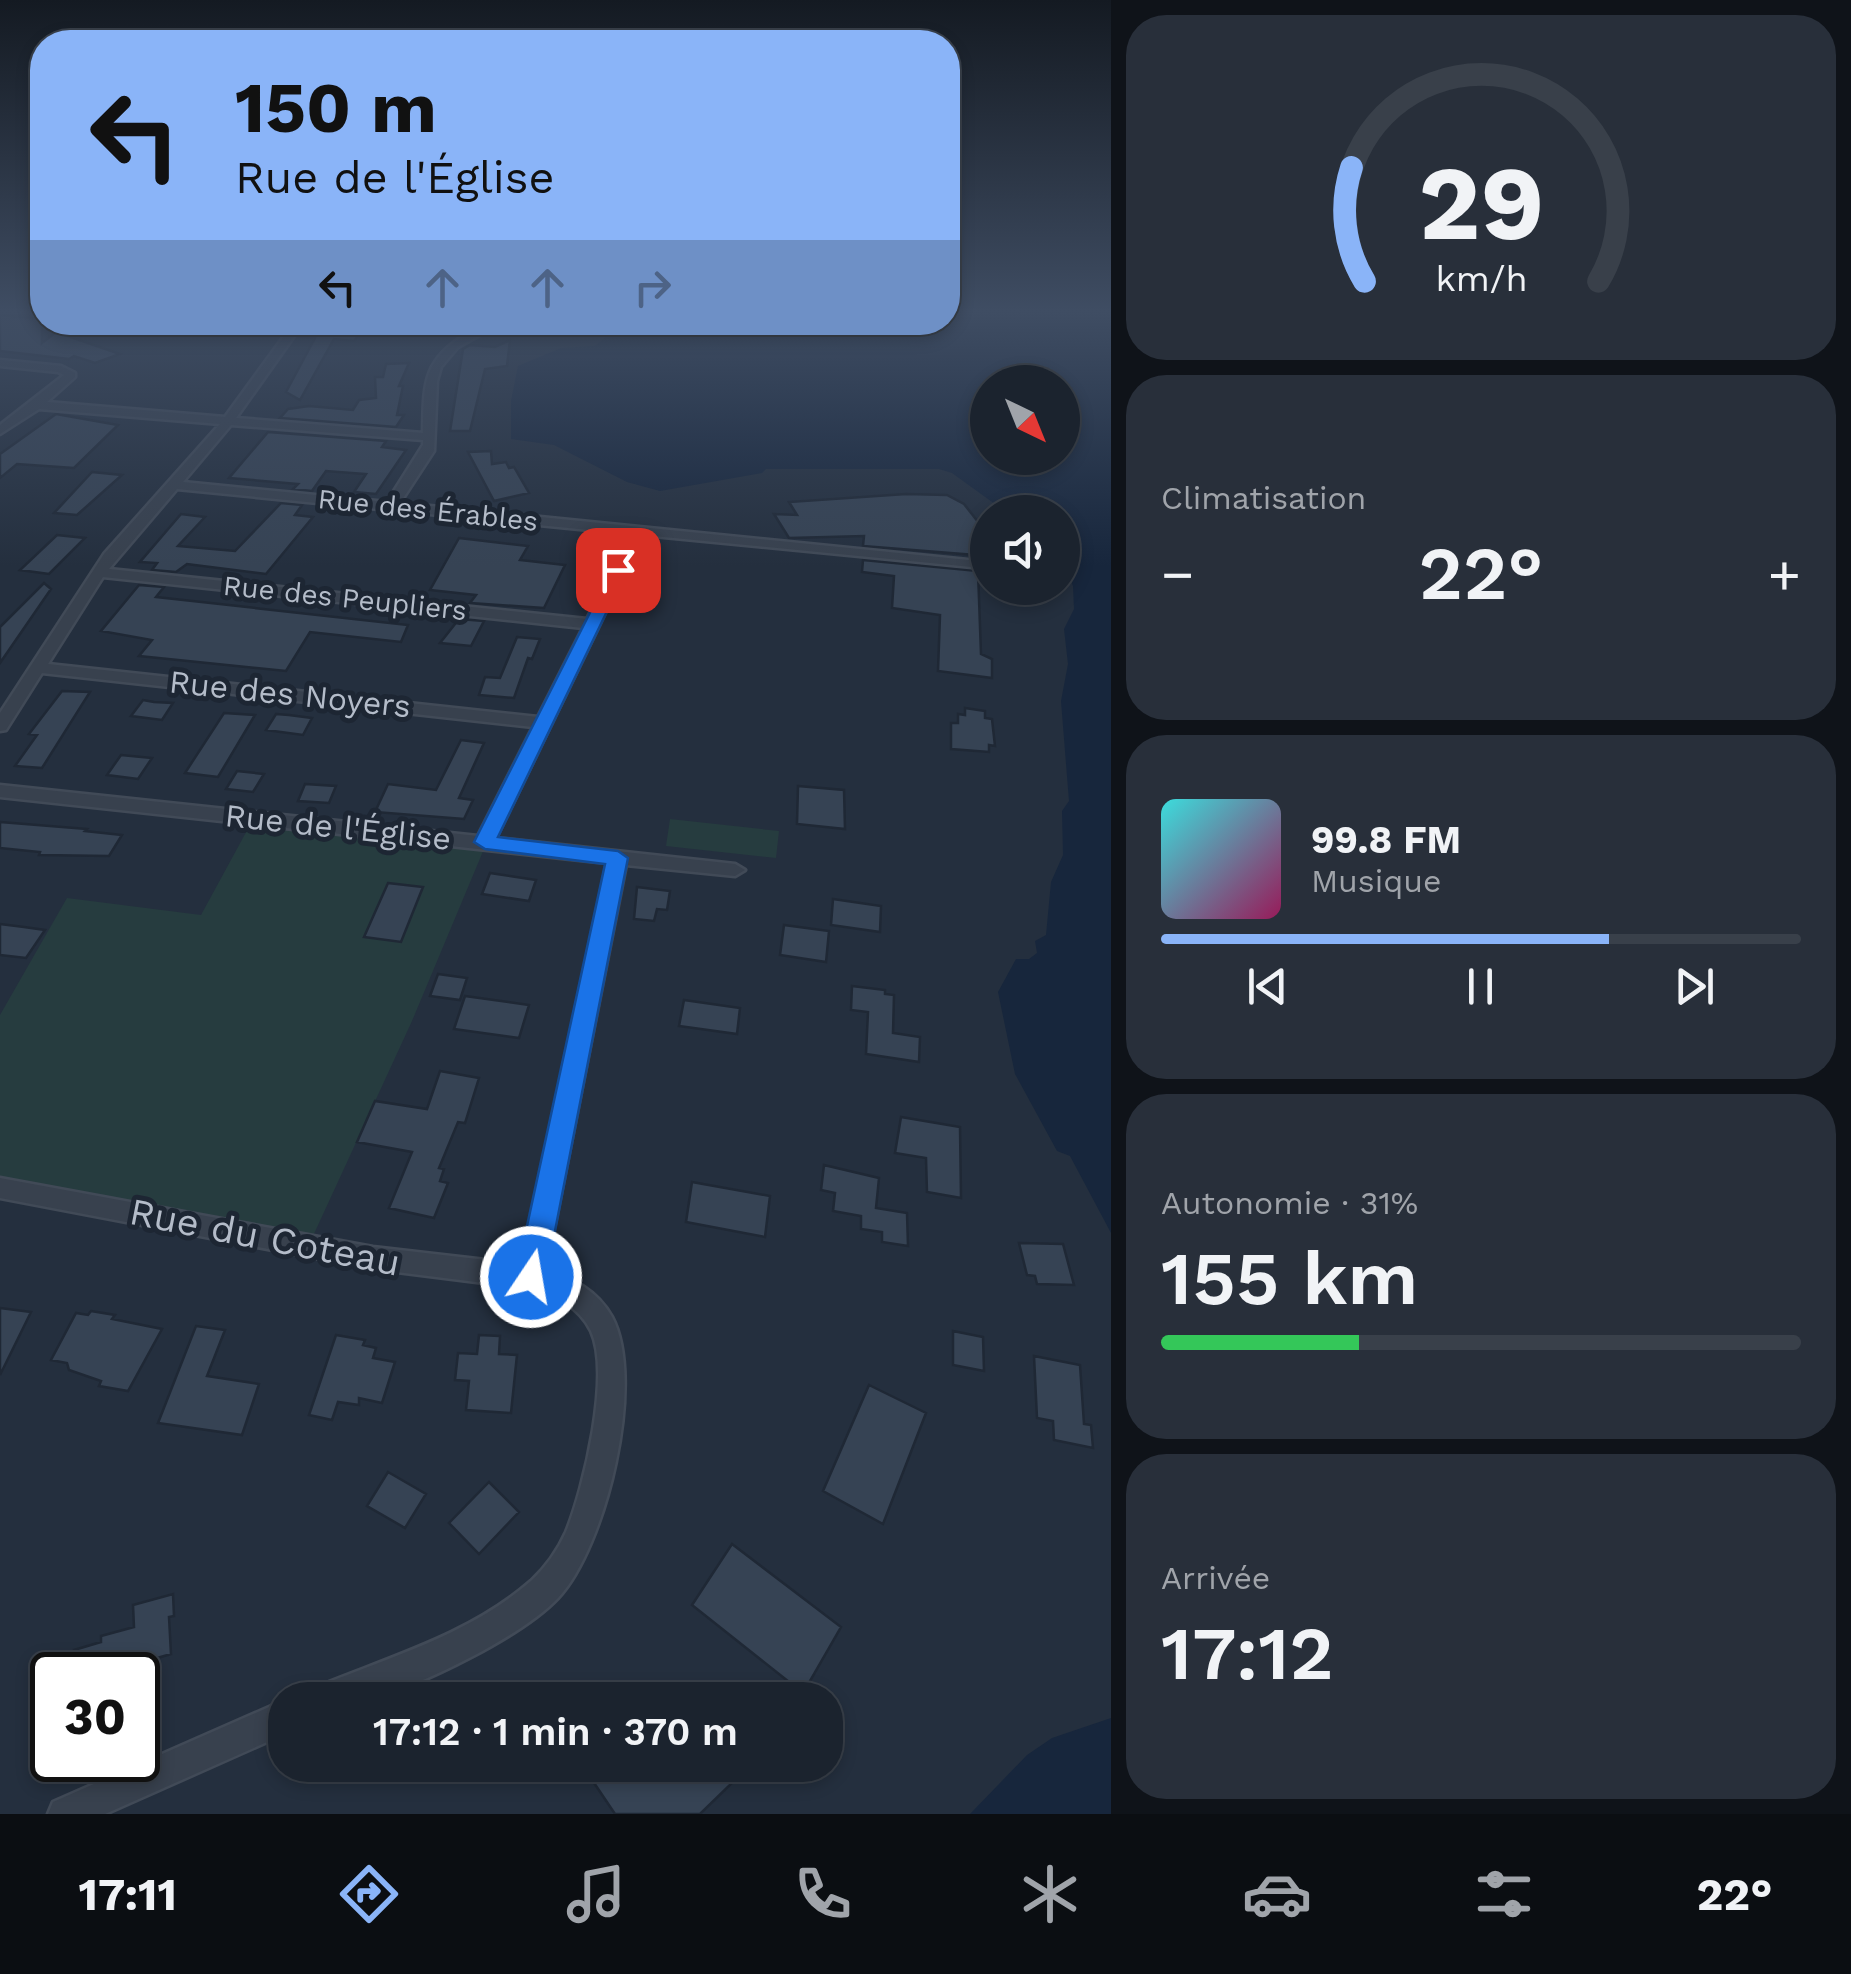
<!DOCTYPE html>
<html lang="fr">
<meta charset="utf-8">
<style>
body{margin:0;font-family:"Work Sans",sans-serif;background:#282f3a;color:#f1f3f6;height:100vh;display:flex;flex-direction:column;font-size:38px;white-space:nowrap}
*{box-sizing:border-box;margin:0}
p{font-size:32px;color:#a0a4aa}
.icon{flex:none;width:55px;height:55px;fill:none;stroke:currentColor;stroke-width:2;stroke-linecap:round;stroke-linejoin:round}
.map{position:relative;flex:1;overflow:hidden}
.side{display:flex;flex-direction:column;gap:15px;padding:15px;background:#0f1319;width:740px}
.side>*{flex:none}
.banner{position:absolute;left:30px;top:30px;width:930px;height:305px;border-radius:40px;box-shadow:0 5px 15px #0003,0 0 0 2px #39404a;background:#8ab4f8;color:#111;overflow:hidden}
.needle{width:65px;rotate:137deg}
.tools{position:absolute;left:970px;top:365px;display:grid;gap:20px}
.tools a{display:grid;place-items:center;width:110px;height:110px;border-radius:50%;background:#1b232e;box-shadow:0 5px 15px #0003,0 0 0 2px #39404a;font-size:50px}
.speed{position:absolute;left:30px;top:1652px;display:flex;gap:20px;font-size:50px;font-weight:700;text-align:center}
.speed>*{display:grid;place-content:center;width:130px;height:130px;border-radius:50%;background:#1b232e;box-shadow:0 5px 15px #0003,0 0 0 2px #39404a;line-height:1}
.speed .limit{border:5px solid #111;border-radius:15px;background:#fff;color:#111}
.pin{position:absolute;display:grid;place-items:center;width:85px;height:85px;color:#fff;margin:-42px;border-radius:20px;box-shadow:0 5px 15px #0006}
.me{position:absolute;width:110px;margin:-55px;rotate:12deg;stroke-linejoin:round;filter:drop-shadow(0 0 8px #0008)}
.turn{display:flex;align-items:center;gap:35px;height:210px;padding:0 40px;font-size:45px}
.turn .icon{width:130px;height:130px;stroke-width:2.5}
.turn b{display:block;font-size:70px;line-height:85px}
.lanes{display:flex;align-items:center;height:95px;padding:0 40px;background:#0003;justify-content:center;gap:50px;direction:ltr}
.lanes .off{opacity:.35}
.big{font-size:75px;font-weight:600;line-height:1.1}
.side .tile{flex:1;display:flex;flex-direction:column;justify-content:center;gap:15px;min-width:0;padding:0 35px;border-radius:40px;background:#282f3a}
.side .dial{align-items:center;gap:0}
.dial svg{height:260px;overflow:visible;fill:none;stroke:#39404a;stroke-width:7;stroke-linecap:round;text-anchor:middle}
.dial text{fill:#f1f3f6;stroke:none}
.song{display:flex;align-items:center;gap:30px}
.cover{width:120px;height:120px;border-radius:15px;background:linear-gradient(135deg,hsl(180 70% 55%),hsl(330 70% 35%))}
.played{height:10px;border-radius:5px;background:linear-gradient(90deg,#8ab4f8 70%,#39404a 70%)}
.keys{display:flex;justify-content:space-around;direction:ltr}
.heat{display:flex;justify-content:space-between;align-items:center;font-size:55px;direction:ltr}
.charge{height:15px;border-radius:8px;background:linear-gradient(90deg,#34c759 31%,#39404a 0)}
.trip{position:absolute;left:268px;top:1682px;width:575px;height:100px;border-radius:40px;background:#1b232e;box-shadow:0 5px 15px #0003,0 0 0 2px #39404a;font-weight:600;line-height:100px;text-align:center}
.menu{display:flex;height:160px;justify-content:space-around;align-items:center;background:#0b0e12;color:#a0a4aa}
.menu .icon{width:70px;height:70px}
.menu .selected{color:#8ab4f8}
.menu b{font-size:45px;color:#f1f3f6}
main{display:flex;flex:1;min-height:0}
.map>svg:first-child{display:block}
</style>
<main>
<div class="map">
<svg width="1111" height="1814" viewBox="0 0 1111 1814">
<rect width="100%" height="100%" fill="#242f3e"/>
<path fill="#263c3f" d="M670 819 779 831 776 858 666 846Z
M250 825 484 849 412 1021 313 1236 0 1177V1015L67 898 201 915Z"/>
<path fill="#17263c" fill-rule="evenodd" d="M948 312H1111V1233L1070 1156 1057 1151 1015 1074 998 992 1016 959H1029L1037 953 1035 941 1046 935 1051 882 1063 855 1062 811 1069 801 1061 701 1068 664 1064 629 1074 609 1073 586 1063 561 1062 512H1006L952 473 939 469H766L762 473 660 491 627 482 554 445 511 439V401L518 366 561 348 595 346 621 324 948 322ZM988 382H1062V458H988Z
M1111 1718V1814H970L1027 1755 1052 1738Z"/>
<path fill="#364354" stroke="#1f2835" stroke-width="2.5" d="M0 315 42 319V343L56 332 120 354 95 363 74 356 69 359 0 351Z
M308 322H369L354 341 334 339 300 400 286 392 315 338 298 337Z
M510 340 507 366 485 369 470 431H450L463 349 470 345 495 347Z
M409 363 399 386H403L397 415H404L396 427 280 418 288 409 309 406 353 410 359 400 376 398 375 377H383L386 364Z
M56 414 118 425 74 468 17 464 0 478V454Z
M268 432 386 441 382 447 406 450 376 494 354 492 366 474 326 471 312 491 293 489 298 484 229 478Z
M491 451 492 464 506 462 509 468 514 467 529 493 494 501 468 452Z
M92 472 122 475 77 515 54 513Z
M906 494 947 495 964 504 986 532H978L988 556 863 546 864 536 789 538 774 514 797 515 789 502Z
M281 503 302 505 295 515 313 517 266 574 187 564 176 572 152 570 157 563 140 562 181 514 205 517 178 546 235 551Z
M57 535 85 538 49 574 20 570Z
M459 538 528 546 520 560 565 565 544 608 470 603 476 595 430 590Z
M863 560 978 571 981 654 992 659V678L938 671 940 615 892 608 894 576 862 572Z
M44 583 51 589 0 663V627Z
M139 585 164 587 156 597 408 625 401 642 310 632 286 671 139 656 152 640 101 631Z
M459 619 484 621 471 646 440 643Z
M517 637 540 639 532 659 528 658 514 698 479 695 485 677 500 678Z
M62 691 90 692 42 768 15 766 37 735 29 734Z
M143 700 154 702 173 703 162 720 131 716Z
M965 708 985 711V718L992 719 995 746 989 745V752L951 749V723H958V714L965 715Z
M224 713 255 715 218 777 185 773Z
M276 714 289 715 312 718 303 735 266 730Z
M461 740 484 743 459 798 473 800 464 819 375 812 388 784 436 790Z
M121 755 152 758 138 779 107 775Z
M237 771 264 774 253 792 226 789Z
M305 784 336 786 329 803 298 801Z
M798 786 844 790 845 829 797 824Z
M0 822 87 829 85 831 122 835 109 856 39 855 40 852 0 848Z
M490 873 536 880 529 901 482 894Z
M388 883 423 887 401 942 364 937Z
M637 887 670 891 667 910 657 909 654 921 634 919Z
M833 899 881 906 880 932 831 925Z
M0 924 24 927 45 930 26 958 0 955Z
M784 925 829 931 826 962 780 955Z
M438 974 467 978 460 1000 430 996Z
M852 986 885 990V994L894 995 893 1033 920 1037 919 1062 866 1054 868 1012 851 1010Z
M465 996 529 1005 519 1038 454 1029Z
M684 1000 740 1008 737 1034 679 1026Z
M440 1071 479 1078 465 1123 458 1122 439 1168 444 1169 440 1181 448 1183 434 1218 389 1208 412 1152 357 1142 375 1101 427 1109Z
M901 1117 960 1127 961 1198 927 1192 926 1158 895 1153Z
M824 1165 879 1178 876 1208 907 1213 908 1246 882 1242V1232L861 1229V1216L833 1211 835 1193 821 1190Z
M692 1182 770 1196 765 1237 686 1222Z
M1019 1243 1063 1244 1074 1285 1037 1284 1035 1276 1027 1275Z
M0 1308 31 1312 0 1375Z
M91 1311 115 1315 112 1319 162 1329 128 1391 99 1386 101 1381 69 1370 67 1363 51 1360 76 1313 88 1315Z
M196 1326 225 1330 207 1376 259 1384 242 1435 158 1423Z
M953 1331 983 1337 984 1371 953 1365Z
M336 1335 365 1340 363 1345 376 1348 373 1358 395 1362 382 1403 359 1398V1405L338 1402 332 1420 309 1415Z
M479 1335 500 1336 499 1354 517 1355 511 1413 466 1410 469 1381 455 1380 458 1353 477 1354Z
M1034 1356 1080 1365 1084 1424 1091 1425 1093 1448 1054 1440 1053 1421 1037 1418Z
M869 1385 926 1413 883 1524 823 1491Z
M388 1472 426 1494 405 1528 367 1506Z
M489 1482 519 1512 479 1554 449 1523Z
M732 1544 841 1627 803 1693 692 1605Z
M173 1594 174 1616 169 1617 171 1654 133 1665V1675H74V1650L101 1642V1636L134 1627 133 1605Z
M582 1765H718L732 1783 700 1814H615Z"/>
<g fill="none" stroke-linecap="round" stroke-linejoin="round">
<defs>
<path id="minor" d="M254 322H304L236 418 423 433C424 384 422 360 468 333L440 322H457L476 328 489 322H503L458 347 441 367 437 381 434 451 400 503 988 562 987 567 982 568 643 535 496 838 735 864 745 870 735 876 626 865 546 1269C573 1279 597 1290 612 1317 646 1381 606 1547 558 1598 522 1636 421 1686 370 1699 352 1704 328 1700 309 1700L314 1688C389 1657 469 1635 531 1581 545 1568 558 1550 566 1532 584 1488 611 1374 591 1331 580 1308 555 1294 531 1289L373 1269 0 1198V1178L373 1247 521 1264 607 863 0 797V785L478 836 533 727 42 673 6 730 0 731V713L104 554 220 424 39 409 0 434V425L64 375 58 372 0 366V360L61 366 75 373V377L47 402 225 417 290 328ZM231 425 423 440V445L387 502 183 482ZM177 489 630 534 587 619 109 569ZM103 577 583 628 538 717 48 664Z
M285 1700V1734L105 1814H48L53 1802Z"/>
</defs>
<use href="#minor" stroke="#414a57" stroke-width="5"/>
<use href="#minor" fill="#38414e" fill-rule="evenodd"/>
</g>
<linearGradient id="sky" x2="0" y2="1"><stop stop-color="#141a22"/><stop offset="0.55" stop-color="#3f4d63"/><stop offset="1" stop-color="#3f4d63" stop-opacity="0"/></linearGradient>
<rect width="1111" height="566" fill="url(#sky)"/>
<path fill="#1a73e8" stroke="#114b97" stroke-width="2.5" d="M613 567 627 570 498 837 618 851 628 858 546 1277 542 1286 531 1290 521 1286 516 1277 605 864 485 849 474 842Z"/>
<g text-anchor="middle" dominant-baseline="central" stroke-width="10" stroke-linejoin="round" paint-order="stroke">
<g font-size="28" fill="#b4bcc9" stroke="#1d2633">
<text transform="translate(428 510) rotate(6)">Rue des Érables</text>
<text transform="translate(345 598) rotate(6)">Rue des Peupliers</text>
</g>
<g font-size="32" fill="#b4bcc9" stroke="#1d2633">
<text transform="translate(290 694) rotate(6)">Rue des Noyers</text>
<text transform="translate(338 827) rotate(6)">Rue de l'Église</text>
</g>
<g font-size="38" fill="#b4bcc9" stroke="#1d2633">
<text transform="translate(265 1237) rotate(11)">Rue du Coteau</text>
</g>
</g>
</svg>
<div class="tools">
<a><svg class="needle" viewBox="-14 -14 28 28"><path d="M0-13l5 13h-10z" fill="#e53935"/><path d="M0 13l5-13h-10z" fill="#a0a4aa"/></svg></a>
<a><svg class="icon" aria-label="sound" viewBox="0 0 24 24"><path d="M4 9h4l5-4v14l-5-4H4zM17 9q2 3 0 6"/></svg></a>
</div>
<div class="speed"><div class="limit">30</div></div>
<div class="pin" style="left:618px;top:570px;background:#d93025"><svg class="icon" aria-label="arrive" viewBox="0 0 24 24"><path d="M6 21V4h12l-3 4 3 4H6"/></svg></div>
<svg class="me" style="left:531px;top:1277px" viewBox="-20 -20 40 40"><circle r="17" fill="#1a73e8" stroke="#fff" stroke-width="3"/><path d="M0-11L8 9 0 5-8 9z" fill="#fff"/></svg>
<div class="trip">17:12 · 1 min · 370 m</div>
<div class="banner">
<div class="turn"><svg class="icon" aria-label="left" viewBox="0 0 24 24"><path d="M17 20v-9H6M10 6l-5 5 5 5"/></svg><div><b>150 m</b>Rue de l'Église</div></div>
<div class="lanes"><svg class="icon" aria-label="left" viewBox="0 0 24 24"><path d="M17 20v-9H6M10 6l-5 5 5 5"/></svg><svg class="icon off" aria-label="ahead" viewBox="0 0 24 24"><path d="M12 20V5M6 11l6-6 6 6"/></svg><svg class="icon off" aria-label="ahead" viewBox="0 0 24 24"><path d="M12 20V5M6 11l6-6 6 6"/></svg><svg class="icon off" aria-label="right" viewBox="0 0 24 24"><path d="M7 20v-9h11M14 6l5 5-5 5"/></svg></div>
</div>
</div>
<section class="side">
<div class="tile dial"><svg viewBox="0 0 100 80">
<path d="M14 69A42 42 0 1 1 86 69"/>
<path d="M14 69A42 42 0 0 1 10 34" stroke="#8ab4f8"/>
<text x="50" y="56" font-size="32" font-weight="700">29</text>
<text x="50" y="72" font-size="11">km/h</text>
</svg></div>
<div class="tile"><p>Climatisation</p>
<div class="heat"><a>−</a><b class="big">22°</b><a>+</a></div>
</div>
<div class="tile">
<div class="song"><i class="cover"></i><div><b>99.8 FM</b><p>Musique</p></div></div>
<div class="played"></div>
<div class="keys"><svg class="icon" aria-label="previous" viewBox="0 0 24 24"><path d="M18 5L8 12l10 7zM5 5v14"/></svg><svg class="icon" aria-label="pause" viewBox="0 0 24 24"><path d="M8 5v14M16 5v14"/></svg><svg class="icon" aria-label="next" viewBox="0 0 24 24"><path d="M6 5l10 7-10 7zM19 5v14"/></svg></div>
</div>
<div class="tile"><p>Autonomie · 31%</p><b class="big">155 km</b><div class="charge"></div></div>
<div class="tile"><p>Arrivée</p><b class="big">17:12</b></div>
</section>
</main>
<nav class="menu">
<b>17:11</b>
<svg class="icon selected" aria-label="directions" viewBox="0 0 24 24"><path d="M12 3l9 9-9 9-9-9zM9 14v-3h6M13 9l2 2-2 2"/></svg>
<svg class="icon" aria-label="music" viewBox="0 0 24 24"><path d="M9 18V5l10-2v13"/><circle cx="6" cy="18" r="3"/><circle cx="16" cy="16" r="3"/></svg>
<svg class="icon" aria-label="phone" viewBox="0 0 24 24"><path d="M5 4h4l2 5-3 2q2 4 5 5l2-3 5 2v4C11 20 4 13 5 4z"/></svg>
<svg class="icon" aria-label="climate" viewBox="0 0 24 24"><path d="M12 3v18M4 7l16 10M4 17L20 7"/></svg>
<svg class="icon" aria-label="car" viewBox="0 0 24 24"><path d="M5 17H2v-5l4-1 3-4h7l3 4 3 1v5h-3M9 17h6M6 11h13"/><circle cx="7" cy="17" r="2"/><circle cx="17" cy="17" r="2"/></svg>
<svg class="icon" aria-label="filters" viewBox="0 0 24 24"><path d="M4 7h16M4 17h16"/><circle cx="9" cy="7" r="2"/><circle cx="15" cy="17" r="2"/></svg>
<b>22°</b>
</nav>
